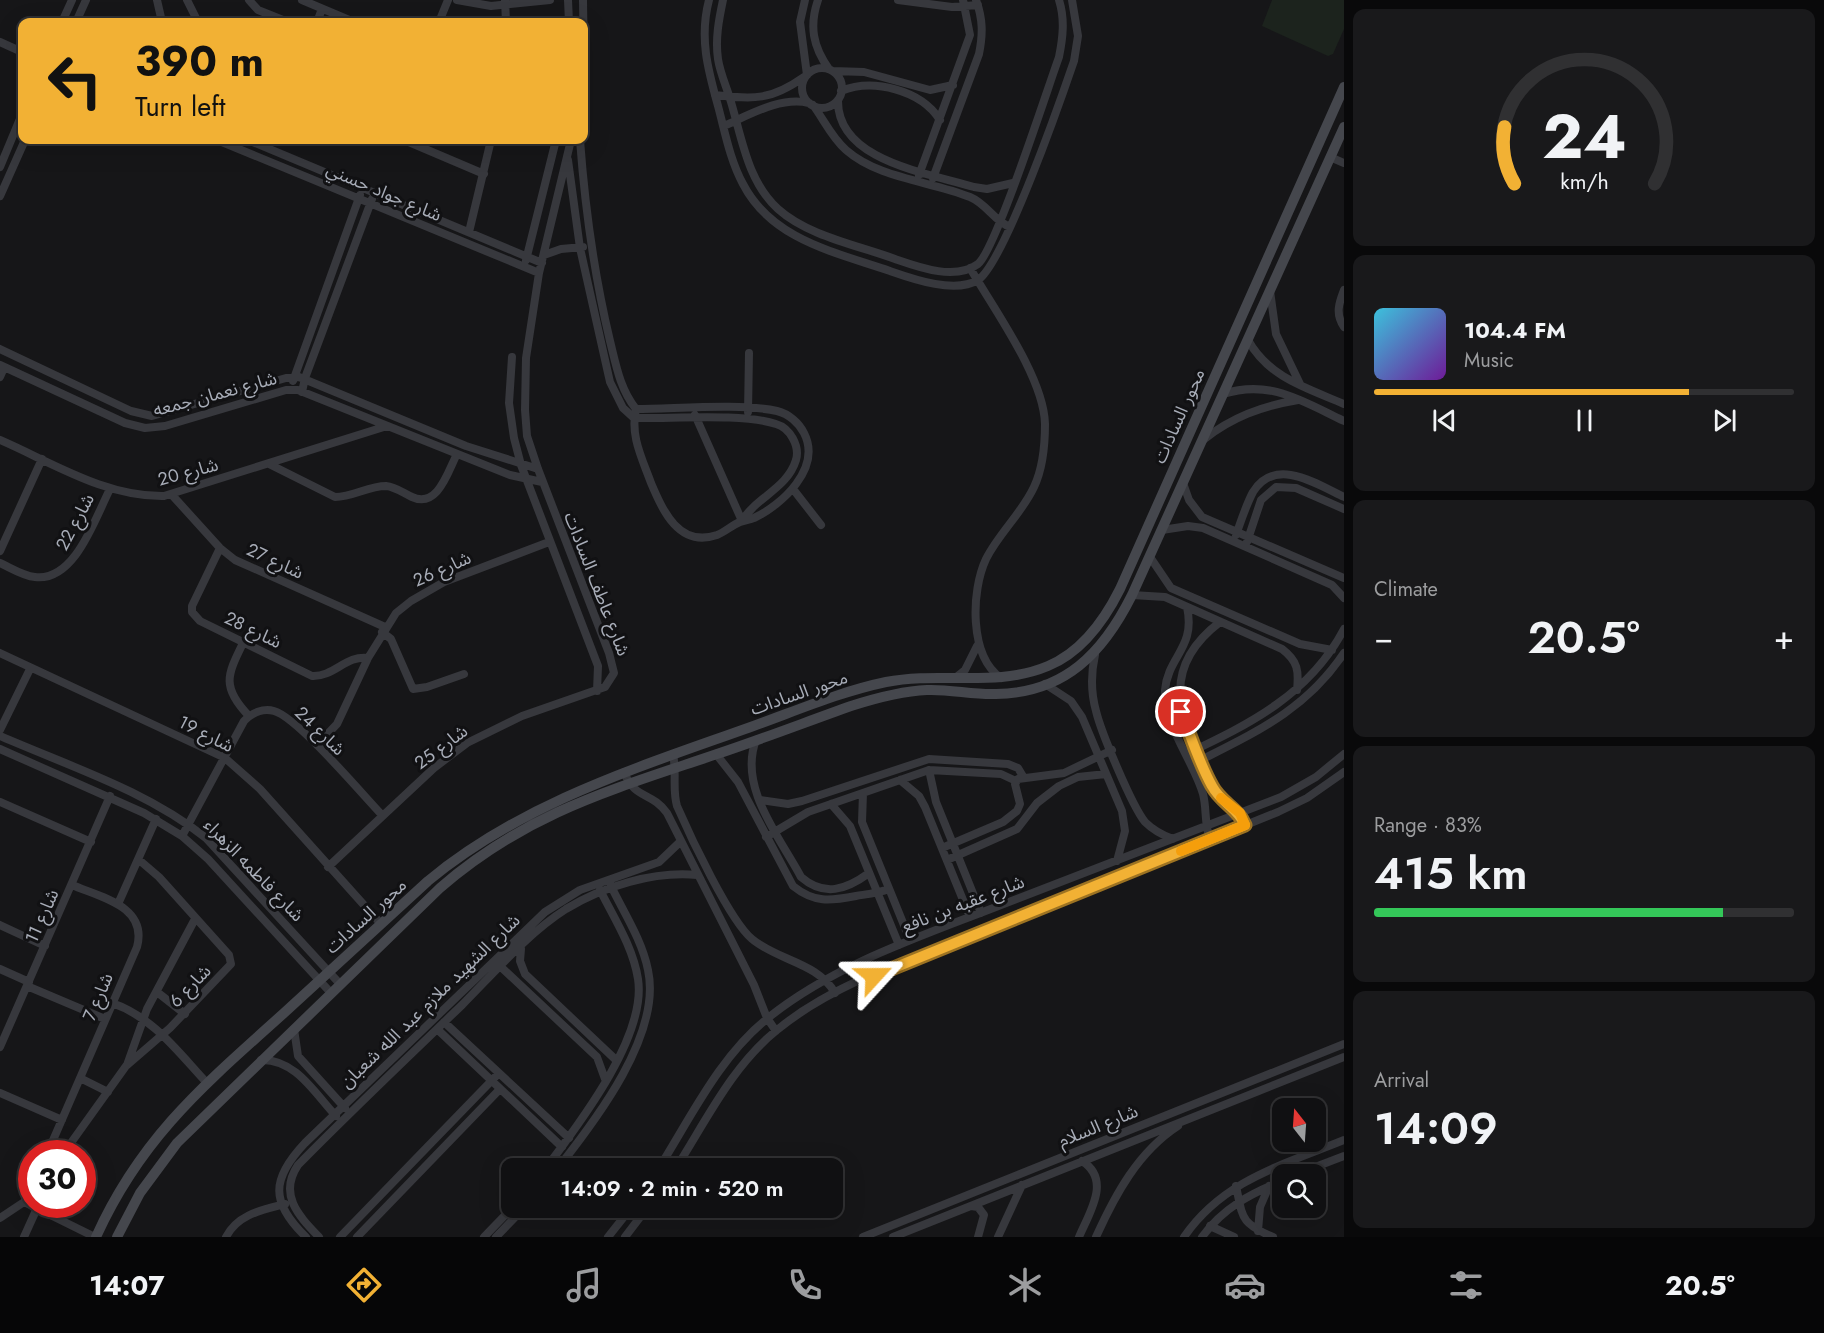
<!DOCTYPE html>
<meta charset="utf-8">
<style>
body{margin:0;font-family:Jost,"Noto Sans Arabic",sans-serif;background:#19191b;color:#f1f3f6;height:100vh;display:flex;flex-direction:column;font-size:22px;white-space:nowrap}
*{box-sizing:border-box;margin:0}
p{font-size:20px;color:#9c9d9f}
.icon{flex:none;width:33px;height:33px;fill:none;stroke:currentColor;stroke-width:2;stroke-linecap:round;stroke-linejoin:round}
.map{position:relative;flex:1;overflow:hidden}
.details{display:flex;flex-direction:column;gap:9px;padding:9px;background:#09090a;width:480px}
.details>*{flex:none}
.hud{position:absolute;left:18px;top:18px;width:570px;height:126px;border-radius:12px;box-shadow:0 6px 24px #0002,0 0 0 2px #303032;background:#f2b134;color:#111;overflow:hidden}
.needle{width:39px;rotate:343deg}
.buttons{position:absolute;left:1272px;top:1098px;display:grid;gap:12px}
.buttons a{display:grid;place-items:center;width:54px;height:54px;border-radius:12px;background:#101012;box-shadow:0 6px 24px #0002,0 0 0 2px #303032;font-size:30px}
.speed{position:absolute;left:18px;top:1140px;display:flex;gap:12px;font-size:30px;font-weight:700;text-align:center}
.speed>*{display:grid;place-content:center;width:78px;height:78px;border-radius:50%;background:#101012;box-shadow:0 6px 24px #0002,0 0 0 2px #303032;line-height:1}
.speed .limit{border:9px solid #d22;background:#fff;color:#111}
.pin{position:absolute;display:grid;place-items:center;width:51px;height:51px;color:#fff;margin:-26px;border:3px solid #fff;border-radius:50%;box-shadow:0 2px 6px #0007}
.me{position:absolute;width:66px;margin:-33px;rotate:66deg;stroke-linejoin:round;filter:drop-shadow(0 0 4px #0008)}
.turn{display:flex;align-items:center;gap:21px;height:126px;padding:0 18px;font-size:27px}
.turn .icon{width:78px;height:78px;stroke-width:2.5}
.turn b{display:block;font-size:42px;line-height:51px}
.big{font-size:45px;font-weight:600;line-height:1.1}
.details .widget{flex:1;display:flex;flex-direction:column;justify-content:center;gap:9px;min-width:0;padding:0 21px;border-radius:12px;background:#19191b}
.details .dial{align-items:center;gap:0}
.dial svg{height:156px;overflow:visible;fill:none;stroke:#303032;stroke-width:7;stroke-linecap:round;text-anchor:middle}
.dial text{fill:#f1f3f6;stroke:none}
.song{display:flex;align-items:center;gap:18px}
.cover{width:72px;height:72px;border-radius:9px;background:linear-gradient(135deg,hsl(190 70% 55%),hsl(280 70% 35%))}
.played{height:6px;border-radius:3px;background:linear-gradient(90deg,#f2b134 75%,#303032 75%)}
.keys{display:flex;justify-content:space-around;direction:ltr}
.heat{display:flex;justify-content:space-between;align-items:center;font-size:33px;direction:ltr}
.charge{height:9px;border-radius:4px;background:linear-gradient(90deg,#34c759 83%,#303032 0)}
.trip{position:absolute;left:501px;top:1158px;width:342px;height:60px;border-radius:12px;background:#101012;box-shadow:0 6px 24px #0002,0 0 0 2px #303032;font-weight:600;line-height:60px;text-align:center}
.menu{display:flex;height:96px;justify-content:space-around;align-items:center;background:#060607;color:#9c9d9f}
.menu .icon{width:42px;height:42px}
.menu .on{color:#f2b134}
.menu b{font-size:27px;color:#f1f3f6}
main{display:flex;flex:1;min-height:0}
.map>svg:first-child{display:block}
</style>
<main>
<div class="map">
<svg width="1344" height="1237" viewBox="0 0 1344 1237">
<rect width="100%" height="100%" fill="#161618"/>
<path fill="#1c231d" d="M1272 0H1344V29L1333 54 1328 56 1262 26Z"/>
<g fill="none" stroke-linecap="round" stroke-linejoin="round">
<path stroke="#37383d" stroke-width="8" d="M157 0 162 22
M187 0 198 22
M249 0 258 10 288 22
M302 0 354 22
M457 0 491 6 550 0
M505 0 506 22
M568 0 569 22
M583 0 584 67
M709 0C699 38 708 70 718 106 725 132 730 160 743 184 772 240 835 252 890 271 913 279 955 294 978 280 1004 263 1061 99 1074 61L1078 36 1072 0
M723 0C719 19 715 39 718 59 720 73 727 88 731 102 742 139 748 182 778 209 808 236 857 245 895 259 918 267 955 281 978 264 996 249 1047 90 1059 57 1063 37 1065 19 1059 0
M805 0 800 22 807 75
M818 0C809 26 813 47 829 69
M898 0 952 7 978 5
M62 22 72 0
M76 22 86 0
M317 22 322 9
M439 22 448 0
M0 42 22 52
M802 88a20 20 0 1 1 40 0a20 20 0 1 1-40 0Z
M833 71 864 72 930 90 953 85
M841 91C873 78 921 90 940 120
M715 95C754 99 770 101 804 77
M838 100C837 161 928 173 974 187L987 189 1013 183
M813 105C824 120 832 138 846 150 879 179 931 181 970 197 987 204 994 221 1010 227
M724 126C749 115 781 96 809 103
M217 140 539 273
M248 140 542 263
M404 140 484 174
M580 140C585 208 594 274 610 341 616 365 620 389 636 409 675 409 741 403 777 411 789 414 799 423 804 433 822 468 782 505 754 518 750 520 745 520 740 522 732 525 725 532 717 535 679 548 663 511 651 483 642 458 630 436 636 409
M1330 157 1344 163
M568 160 580 248 610 382 623 408 634 418C670 419 744 413 776 424 790 428 800 446 796 460 787 489 756 497 742 521
M0 167 22 114
M919 175 970 35 963 0
M933 178 979 54C983 34 983 19 976 0
M0 196 25 140
M469 232 491 140
M544 255 561 249 583 247
M526 260 556 140
M970 268C994 309 1044 378 1045 424 1045 445 1043 468 1034 487 1022 513 999 533 986 559 971 591 969 656 1001 678
M1344 290C1339 303 1335 314 1344 327
M1270 291 1276 334 1300 384
M1248 340C1269 378 1307 388 1344 404
M0 349 131 411 152 416 286 378 299 377 466 446 538 469
M512 357 509 403 514 438 521 465 598 666 597 691
M0 365 125 423 145 428 165 426 286 390H298L510 475 542 482
M0 377 4 368
M293 381 360 195
M302 392 305 378 372 199
M1223 394C1270 379 1302 401 1344 421
M748 412 749 353
M695 415 742 521
M0 440C53 463 105 497 164 496L387 426
M1203 440C1232 417 1262 406 1298 400
M269 464 335 497C353 497 368 486 386 486 396 487 403 493 412 497 438 509 448 471 457 454
M1183 483 1189 500 1202 517 1344 578
M793 489 821 525
M172 495 220 548 235 560 385 627
M1162 530 1188 526 1203 528 1332 585 1344 598
M1236 535C1241 521 1246 505 1253 492 1275 456 1317 484 1344 497
M1247 542 1261 500 1276 487 1296 488 1344 509
M220 548 192 606V612L200 621 312 676C334 677 346 655 368 658
M0 551 42 459
M1150 557 1171 588 1300 644 1332 650
M0 563C11 568 23 576 35 577 75 582 95 518 110 489
M1132 595 1165 597 1282 649C1298 661 1299 671 1297 690
M1187 607C1196 648 1168 656 1165 690 1162 722 1194 762 1203 794 1207 809 1204 824 1210 839
M1220 622C1153 673 1185 725 1212 787 1223 802 1238 809 1245 825
M382 632 391 639 413 689 427 687 464 674
M244 641C228 674 220 686 249 716
M0 653 225 758 260 789 381 924
M1095 655C1091 673 1091 693 1096 711 1101 732 1132 806 1145 822 1153 830 1162 835 1173 839
M955 678 965 670 977 646
M1045 684 1071 701 1082 717 1122 811 1125 831 1117 861
M0 730 30 669
M0 736C71 767 145 790 206 838L340 984
M756 740C738 787 779 836 801 877 824 897 846 890 869 873
M317 745 337 724 368 658 396 613 411 601 444 582 549 542
M0 749 144 813 182 836 208 859 331 993
M673 754C677 772 672 789 677 806 690 836 730 921 752 939 778 961 817 962 835 993
M716 754 738 782 793 886C814 903 830 901 856 896 868 894 878 893 889 889
M1186 754C1250 724 1310 694 1344 629
M1197 762C1256 732 1306 710 1344 653
M929 770 936 802 981 913
M624 772C635 800 651 791 667 813L754 985 767 1018 776 1031
M900 780 919 796 925 807 970 917
M863 793 862 822 910 940
M760 800 788 804 802 801 929 759 1008 764 1018 768 1024 778
M0 802 91 842
M831 804 850 826 899 945
M182 836 244 721C252 713 263 708 274 711 297 717 362 794 382 815
M766 837 808 812 929 770 1001 774 1016 781
M942 848 1003 822 1017 811 1020 804 1015 784 1018 779 1064 773 1112 750
M947 860 1017 829 1037 803 1059 786 1078 777 1106 774
M328 867 434 768 467 743 522 716 605 687 614 673 609 653 538 469 527 436 525 410 526 358 539 273 571 140
M118 904 156 819
M0 925 45 946
M521 949 520 961 525 974 616 1060
M501 967 597 1057 605 1079
M0 969 29 982
M27 986 105 1019
M157 992 185 1014
M112 1003C153 1017 178 1052 207 1083
M444 1022 569 1138
M294 1029 298 1056 345 1108
M437 1029 562 1147
M0 1047 110 796
M261 1060C296 1059 315 1094 336 1116
M127 1065 147 1009 195 919
M80 1078 108 1092
M0 1093 62 1120
M47 1154 137 947C148 906 100 897 72 885
M63 1154 126 1066 170 1028 231 964 229 955 159 877 138 859
M546 1168C579 1124 647 1036 638 979 633 947 614 918 600 890
M558 1168C596 1120 662 1034 648 970 642 940 624 913 611 886
M659 1168C691 1117 720 1056 768 1018 835 964 922 936 1001 905 1094 869 1188 833 1281 797L1316 777 1344 754
M676 1168C706 1121 732 1066 777 1030 834 983 912 959 980 932 1079 892 1179 852 1278 812L1307 798 1344 772
M1297 1174 1344 1156
M1236 1186C1243 1218 1240 1223 1273 1237
M24 1202 95 1237
M971 1206 978 1207 984 1215 978 1237
M0 1218 24 1202 32 1187
M1210 1226 1234 1237
M1258 1231 1260 1207 1269 1186
M24 1237 38 1206
M226 1237C238 1214 262 1210 285 1204
M306 1237C270 1202 271 1179 305 1143L545 912 580 890 659 862 681 841
M319 1237C299 1216 278 1195 298 1165 351 1111 407 1058 462 1005 494 973 527 934 566 909 604 886 654 871 697 875
M340 1237 499 1073
M357 1237 500 1089
M484 1237 512 1208
M496 1237 524 1208
M608 1237 631 1208
M625 1237 647 1208
M863 1237 1344 1044
M893 1237 1344 1057
M998 1237 1022 1185
M1079 1237C1089 1213 1112 1180 1082 1161
M1096 1237C1115 1195 1138 1152 1178 1126
M1184 1237C1223 1180 1283 1165 1344 1140
M1202 1237C1223 1208 1250 1194 1282 1181"/>
<path stroke="#45474d" stroke-width="10" d="M96 1237C141 1137 205 1084 284 1013 332 969 380 925 428 881 521 804 633 769 745 729 791 713 838 692 886 682 940 671 996 688 1048 666 1082 652 1104 621 1120 589L1344 87
M117 1237 140 1193 177 1143 440 888C526 813 611 790 717 754 762 739 806 722 851 706 876 698 901 691 927 690 950 689 973 695 996 694 1065 693 1103 653 1132 595L1344 127"/>
</g>
<g fill="none" stroke-linecap="round" stroke-linejoin="round">
<defs>
<path id="route" d="M874 976 1245 825C1238 808 1221 803 1212 786 1199 763 1191 736 1181 712"/>
</defs>
<use href="#route" stroke="#9d7322" stroke-width="15"/>
<use href="#route" stroke="#f2b134" stroke-width="10"/>
<path stroke="#f59e0b" stroke-width="10" d="M1181 851 1245 825 1240 813 1221 798"/>
</g>
<g text-anchor="middle" dominant-baseline="central" stroke-width="6" stroke-linejoin="round" paint-order="stroke">
<g font-size="18" fill="#a8adb8" stroke="#111113">
<text transform="translate(384 192) rotate(23)">شارع جواد حسني</text>
<text transform="translate(215 394) rotate(-15)">شارع نعمان جمعه</text>
<text transform="translate(1179 416) rotate(-66)">محور السادات</text>
<text transform="translate(188 472) rotate(-15)">شارع 20</text>
<text transform="translate(75 522) rotate(-62)">شارع 22</text>
<text transform="translate(275 561) rotate(25)">شارع 27</text>
<text transform="translate(442 569) rotate(-24)">شارع 26</text>
<text transform="translate(597 584) rotate(69)">شارع عاطف السادات</text>
<text transform="translate(253 630) rotate(26)">شارع 28</text>
<text transform="translate(799 693) rotate(-19)">محور السادات</text>
<text transform="translate(320 731) rotate(44)">شارع 24</text>
<text transform="translate(206 734) rotate(27)">شارع 19</text>
<text transform="translate(441 747) rotate(-37)">شارع 25</text>
<text transform="translate(254 870) rotate(46)">شارع فاطمه الزهراء</text>
<text transform="translate(963 904) rotate(-21)">شارع عقبه بن نافع</text>
<text transform="translate(42 916) rotate(-66)">شارع 11</text>
<text transform="translate(366 916) rotate(-42)">محور السادات</text>
<text transform="translate(190 986) rotate(-46)">شارع 6</text>
<text transform="translate(98 997) rotate(-67)">شارع 7</text>
<text transform="translate(430 1001) rotate(-44)">شارع الشهيد ملازم عبد الله شعبان</text>
<text transform="translate(1098 1126) rotate(-22)">شارع السلام</text>
</g>
</g>
</svg>
<div class="buttons">
<a><svg class="needle" viewBox="-14 -14 28 28"><path d="M0-13l5 13h-10z" fill="#e53935"/><path d="M0 13l5-13h-10z" fill="#9c9d9f"/></svg></a>
<a><svg class="icon" aria-label="search" viewBox="0 0 24 24"><circle cx="10" cy="10" r="6"/><path d="M15 15l6 6"/></svg></a>
</div>
<div class="speed"><div class="limit">30</div></div>
<div class="pin" style="left:1181px;top:712px;background:#d93025"><svg class="icon" aria-label="arrive" viewBox="0 0 24 24"><path d="M6 21V4h12l-3 4 3 4H6"/></svg></div>
<svg class="me" style="left:874px;top:976px" viewBox="-20 -20 40 40"><path d="M0-17L14 15 0 8-14 15z" fill="#f2b134" stroke="#fff" stroke-width="4"/></svg>
<div class="trip">14:09 · 2 min · 520 m</div>
<div class="hud">
<div class="turn"><svg class="icon" aria-label="left" viewBox="0 0 24 24"><path d="M17 20v-9H6M10 6l-5 5 5 5"/></svg><div><b>390 m</b>Turn left</div></div>
</div>
</div>
<section class="details">
<div class="widget dial"><svg viewBox="0 0 100 80">
<path d="M14 69A42 42 0 1 1 86 69"/>
<path d="M14 69A42 42 0 0 1 9 40" stroke="#f2b134"/>
<text x="50" y="56" font-size="32" font-weight="700">24</text>
<text x="50" y="72" font-size="11">km/h</text>
</svg></div>
<div class="widget">
<div class="song"><i class="cover"></i><div><b>104.4 FM</b><p>Music</p></div></div>
<div class="played"></div>
<div class="keys"><svg class="icon" aria-label="previous" viewBox="0 0 24 24"><path d="M18 5L8 12l10 7zM5 5v14"/></svg><svg class="icon" aria-label="pause" viewBox="0 0 24 24"><path d="M8 5v14M16 5v14"/></svg><svg class="icon" aria-label="next" viewBox="0 0 24 24"><path d="M6 5l10 7-10 7zM19 5v14"/></svg></div>
</div>
<div class="widget"><p>Climate</p>
<div class="heat"><a>−</a><b class="big">20.5°</b><a>+</a></div>
</div>
<div class="widget"><p>Range · 83%</p><b class="big">415 km</b><div class="charge"></div></div>
<div class="widget"><p>Arrival</p><b class="big">14:09</b></div>
</section>
</main>
<nav class="menu">
<b>14:07</b>
<svg class="icon on" aria-label="directions" viewBox="0 0 24 24"><path d="M12 3l9 9-9 9-9-9zM9 14v-3h6M13 9l2 2-2 2"/></svg>
<svg class="icon" aria-label="music" viewBox="0 0 24 24"><path d="M9 18V5l10-2v13"/><circle cx="6" cy="18" r="3"/><circle cx="16" cy="16" r="3"/></svg>
<svg class="icon" aria-label="phone" viewBox="0 0 24 24"><path d="M5 4h4l2 5-3 2q2 4 5 5l2-3 5 2v4C11 20 4 13 5 4z"/></svg>
<svg class="icon" aria-label="climate" viewBox="0 0 24 24"><path d="M12 3v18M4 7l16 10M4 17L20 7"/></svg>
<svg class="icon" aria-label="car" viewBox="0 0 24 24"><path d="M5 17H2v-5l4-1 3-4h7l3 4 3 1v5h-3M9 17h6M6 11h13"/><circle cx="7" cy="17" r="2"/><circle cx="17" cy="17" r="2"/></svg>
<svg class="icon" aria-label="filters" viewBox="0 0 24 24"><path d="M4 7h16M4 17h16"/><circle cx="9" cy="7" r="2"/><circle cx="15" cy="17" r="2"/></svg>
<b>20.5°</b>
</nav>
